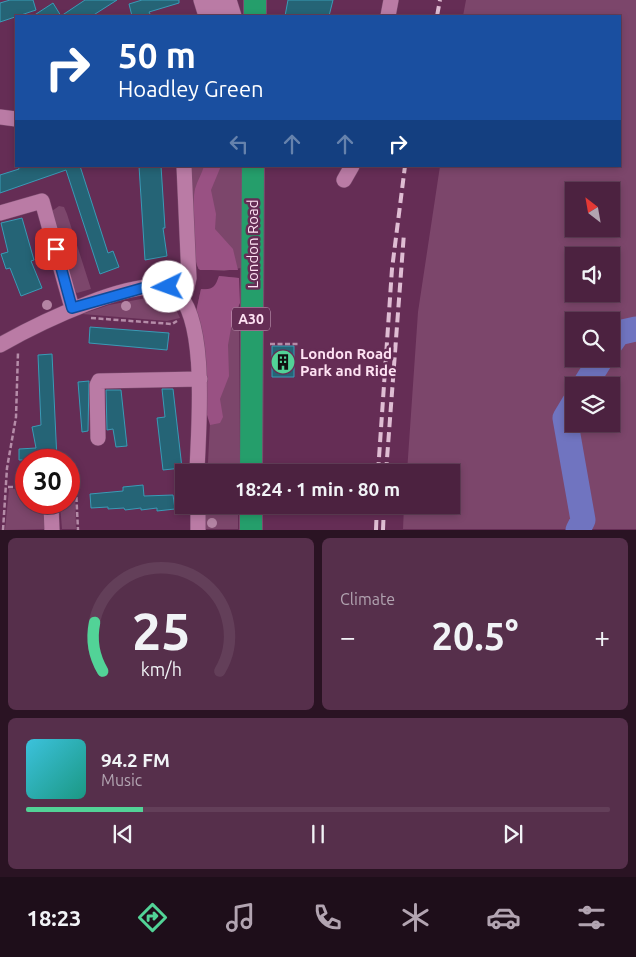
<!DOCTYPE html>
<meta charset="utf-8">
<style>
body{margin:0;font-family:Ubuntu,sans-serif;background:#562f4b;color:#f1f3f6;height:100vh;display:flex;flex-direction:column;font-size:19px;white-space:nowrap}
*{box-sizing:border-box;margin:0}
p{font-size:16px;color:#b2a4b1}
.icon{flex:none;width:28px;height:28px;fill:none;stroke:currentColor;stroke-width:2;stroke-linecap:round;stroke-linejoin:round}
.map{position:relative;height:530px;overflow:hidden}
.details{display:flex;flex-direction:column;gap:8px;padding:8px;background:#2a1323;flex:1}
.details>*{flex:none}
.hud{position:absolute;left:15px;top:15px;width:606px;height:152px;border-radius:0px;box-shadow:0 2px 8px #0003,0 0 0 1px #633f59;background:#1a4fa0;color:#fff;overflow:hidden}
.needle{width:32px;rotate:329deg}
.controls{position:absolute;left:565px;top:182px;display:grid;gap:10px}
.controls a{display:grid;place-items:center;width:55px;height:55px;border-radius:0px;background:#4c2240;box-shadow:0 2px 8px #0003,0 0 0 1px #633f59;font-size:25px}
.speed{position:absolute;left:15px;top:449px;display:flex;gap:10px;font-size:25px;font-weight:700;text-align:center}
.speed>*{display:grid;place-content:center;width:65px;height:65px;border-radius:50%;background:#4c2240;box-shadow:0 2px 8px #0003,0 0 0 1px #633f59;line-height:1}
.speed .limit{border:8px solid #d22;background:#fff;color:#111}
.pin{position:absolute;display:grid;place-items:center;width:42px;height:42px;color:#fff;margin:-21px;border-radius:10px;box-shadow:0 2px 8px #0006}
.me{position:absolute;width:55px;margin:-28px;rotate:267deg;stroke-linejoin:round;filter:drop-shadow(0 0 4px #0008)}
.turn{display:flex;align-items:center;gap:18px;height:105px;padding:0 20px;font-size:22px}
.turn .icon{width:65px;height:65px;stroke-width:2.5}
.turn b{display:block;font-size:35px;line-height:42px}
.lanes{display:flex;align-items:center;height:48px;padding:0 20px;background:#0003;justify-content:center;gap:25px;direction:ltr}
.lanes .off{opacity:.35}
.big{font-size:38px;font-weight:700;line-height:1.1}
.details .card{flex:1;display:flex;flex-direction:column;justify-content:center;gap:8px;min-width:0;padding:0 18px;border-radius:8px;background:#562f4b}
.details .dial{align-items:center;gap:0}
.dial svg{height:130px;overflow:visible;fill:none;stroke:#633f59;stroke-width:7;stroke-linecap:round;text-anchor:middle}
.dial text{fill:#f1f3f6;stroke:none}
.song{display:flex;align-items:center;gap:15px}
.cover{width:60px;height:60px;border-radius:8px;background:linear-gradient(135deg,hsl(190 70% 55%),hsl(170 70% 35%))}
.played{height:5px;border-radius:2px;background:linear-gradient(90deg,#52d397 20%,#633f59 20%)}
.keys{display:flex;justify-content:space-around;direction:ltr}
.heat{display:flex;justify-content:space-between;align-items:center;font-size:28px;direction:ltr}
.details .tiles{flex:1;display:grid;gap:8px;grid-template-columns:1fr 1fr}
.card:last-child{grid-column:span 2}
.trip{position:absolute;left:175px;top:464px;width:285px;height:50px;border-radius:0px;background:#4c2240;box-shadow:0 2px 8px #0003,0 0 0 1px #633f59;font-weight:700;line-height:50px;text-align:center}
.tab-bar{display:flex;height:80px;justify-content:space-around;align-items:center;background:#1e0e1a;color:#b2a4b1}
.tab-bar .icon{width:35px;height:35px}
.tab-bar .selected{color:#52d397}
.tab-bar b{font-size:22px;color:#f1f3f6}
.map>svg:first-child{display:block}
</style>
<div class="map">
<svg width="636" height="530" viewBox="0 0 636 530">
<rect width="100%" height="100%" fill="#652d55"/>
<path fill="#7c466b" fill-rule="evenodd" d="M466 0H636V529H403L404 505H451V472H407L418 312 440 166H620V16H463ZM611 191V229H574V191ZM611 256V294H574V256ZM611 321V359H574V321ZM611 386V424H574V386Z
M188 166H243L241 268 224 271 198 269Z
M59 206 64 207 67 214 91 289 77 293 75 291 52 211Z
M219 276 239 278V472H205L208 462 210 422 205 408 206 383 196 312 201 289 217 290Z
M157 296 173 303 180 318 167 321 82 314 109 305Z
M9 489H26V502L46 503 47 529 5 530Z
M69 490H75L76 529H62L60 504 57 503 69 502Z
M202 505H238V529H202Z"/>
<path fill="#995183" d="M204 166H221L211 190 216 214 215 229 233 249 238 270H200C190 261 192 203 195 189 197 181 202 174 204 166Z
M219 276 239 278 240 303 233 317 228 345 229 376 220 399 223 417 220 423 210 425 205 408 202 343 196 312 201 289C213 290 215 287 219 276Z"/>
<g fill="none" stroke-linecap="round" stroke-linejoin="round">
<path stroke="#7074c0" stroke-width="25" d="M611 343 618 333 636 329
M584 386 601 359
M574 403 565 418 583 520 578 530"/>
</g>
<path fill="#256476" stroke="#399bb6" d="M10 0H33L36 10 0 22V3Z
M85 0H117L92 16H33L53 3 61 16Z
M142 0H179V3L149 12 151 16H132L129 4Z
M288 0H333L329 16H285Z
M18 166H80L108 253 113 251 119 267 100 274 66 170 0 193V175L19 169Z
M139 166H161L165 228H163L167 256 145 260Z
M22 218 34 260 31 261 42 288 21 296 10 268 6 269 1 254 8 252 1 223Z
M90 327 169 333 167 350 89 343Z
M272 346H294V377H272Z
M52 354 57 460H19V449L36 448 32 427 41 425 38 355Z
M89 381 88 431 82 432 78 382Z
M162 389H173L182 468 163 470 157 418 165 417Z
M106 390H121L127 446 116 447 113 429 107 430Z
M143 485 144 496 173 495 175 509 157 511V508L141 510V508L125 510 124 508 108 509V507L91 508 90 494 123 491V487Z"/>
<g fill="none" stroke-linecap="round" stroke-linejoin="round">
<defs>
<path id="minor" d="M201 0 206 16
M216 0 221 16
M229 0 234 16
M388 16 391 0
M0 117 16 119
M344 180 352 166
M0 213 42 201 72 308
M180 296 187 287 189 278 184 166
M0 345C30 328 147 268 176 292 209 319 198 432 197 472
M98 438 97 385 99 381 200 379
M198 505V530
M51 506 52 530"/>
<path id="highway" d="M255 0V16
M251 472 253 166
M251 530V505"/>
</defs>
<use href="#minor" stroke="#7b4c6e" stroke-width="16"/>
<use href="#highway" stroke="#7b4c6e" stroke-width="24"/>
<path stroke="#b58ca8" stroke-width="2.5" stroke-dasharray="5 2.5" stroke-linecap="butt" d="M91 318 172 324 177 321
M270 344H298
M8 487H26
M69 489H76L78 530
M3 530 7 468 16 417 18 352"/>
<use href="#minor" stroke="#ba7ba5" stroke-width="15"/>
<use href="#highway" stroke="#259e6b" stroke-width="22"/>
<path stroke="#dfbdd3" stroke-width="4" stroke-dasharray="10 5" stroke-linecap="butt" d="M437 16 440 0
M378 472 392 269 405 166
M386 472 404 233
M376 530 377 505
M383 530 384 505"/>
</g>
<g fill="#b484a4">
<circle cx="150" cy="300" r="5"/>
<circle cx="47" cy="305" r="5"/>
<circle cx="126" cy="306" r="5"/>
<circle cx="212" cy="523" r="5"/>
</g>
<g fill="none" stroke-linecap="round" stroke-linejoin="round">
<defs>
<path id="route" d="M56 249 72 308 150 286 168 287"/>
</defs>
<use href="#route" stroke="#114b97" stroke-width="12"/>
<use href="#route" stroke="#1a73e8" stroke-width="9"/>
</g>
<defs>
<symbol id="building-disc" viewBox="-11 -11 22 22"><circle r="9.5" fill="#52d397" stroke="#652d55"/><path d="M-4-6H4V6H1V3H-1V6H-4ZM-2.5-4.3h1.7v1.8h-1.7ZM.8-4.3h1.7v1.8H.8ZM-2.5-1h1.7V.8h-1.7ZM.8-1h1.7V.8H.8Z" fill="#111"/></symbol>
</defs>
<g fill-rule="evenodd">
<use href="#building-disc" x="269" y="348" width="28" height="28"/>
</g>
<g text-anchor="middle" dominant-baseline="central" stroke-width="5" stroke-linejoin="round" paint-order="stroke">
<rect fill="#652d55" stroke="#d0acc4" stroke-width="1" x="232" y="307.5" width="38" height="23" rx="4"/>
<g font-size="14" font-weight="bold" fill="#fee2f3">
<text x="251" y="319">A30</text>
</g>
<g font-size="15" fill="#fee2f3" stroke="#652d55">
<text transform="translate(252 244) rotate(-90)">London Road</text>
</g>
<g font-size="15" font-weight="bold" fill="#fee2f3" stroke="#652d55" text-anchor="start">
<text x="300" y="353">London Road<tspan x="300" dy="17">Park and Ride</tspan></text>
</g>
</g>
</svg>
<div class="controls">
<a><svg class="needle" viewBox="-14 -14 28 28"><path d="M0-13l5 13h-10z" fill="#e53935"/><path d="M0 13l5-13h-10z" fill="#b2a4b1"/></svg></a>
<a><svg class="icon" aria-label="sound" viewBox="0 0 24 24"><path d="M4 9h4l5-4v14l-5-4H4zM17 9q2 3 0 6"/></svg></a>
<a><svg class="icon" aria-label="search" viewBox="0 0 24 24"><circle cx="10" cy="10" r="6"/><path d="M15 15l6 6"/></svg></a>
<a><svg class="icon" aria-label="layers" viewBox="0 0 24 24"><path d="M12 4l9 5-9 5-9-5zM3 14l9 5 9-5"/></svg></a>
</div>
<div class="speed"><div class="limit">30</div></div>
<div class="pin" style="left:56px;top:249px;background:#d93025"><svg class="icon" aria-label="arrive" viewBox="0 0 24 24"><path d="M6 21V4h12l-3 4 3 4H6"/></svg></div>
<svg class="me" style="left:168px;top:287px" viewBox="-20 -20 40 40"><circle r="19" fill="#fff"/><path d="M0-13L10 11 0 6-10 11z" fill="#1a73e8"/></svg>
<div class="trip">18:24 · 1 min · 80 m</div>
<div class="hud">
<div class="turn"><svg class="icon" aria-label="right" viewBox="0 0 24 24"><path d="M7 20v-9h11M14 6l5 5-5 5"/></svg><div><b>50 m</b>Hoadley Green</div></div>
<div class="lanes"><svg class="icon off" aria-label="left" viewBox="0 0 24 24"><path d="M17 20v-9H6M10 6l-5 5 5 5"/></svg><svg class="icon off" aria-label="ahead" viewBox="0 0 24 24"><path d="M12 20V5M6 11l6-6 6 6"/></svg><svg class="icon off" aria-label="ahead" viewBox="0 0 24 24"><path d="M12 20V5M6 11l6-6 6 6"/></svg><svg class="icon" aria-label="right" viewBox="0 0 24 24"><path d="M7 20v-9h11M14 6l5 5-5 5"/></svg></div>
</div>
</div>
<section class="details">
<div class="tiles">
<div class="card dial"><svg viewBox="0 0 100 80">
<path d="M14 69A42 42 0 1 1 86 69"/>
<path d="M14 69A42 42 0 0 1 9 39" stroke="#52d397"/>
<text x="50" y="56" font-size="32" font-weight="700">25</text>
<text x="50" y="72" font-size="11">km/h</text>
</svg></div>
<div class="card"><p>Climate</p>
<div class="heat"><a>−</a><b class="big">20.5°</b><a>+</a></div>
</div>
<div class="card">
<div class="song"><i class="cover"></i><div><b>94.2 FM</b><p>Music</p></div></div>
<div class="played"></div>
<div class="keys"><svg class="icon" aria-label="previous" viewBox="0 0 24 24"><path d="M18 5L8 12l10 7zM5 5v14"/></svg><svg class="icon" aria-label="pause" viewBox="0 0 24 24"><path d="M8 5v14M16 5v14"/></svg><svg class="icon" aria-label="next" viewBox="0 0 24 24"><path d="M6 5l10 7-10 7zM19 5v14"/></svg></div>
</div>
</div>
</section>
<nav class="tab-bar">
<b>18:23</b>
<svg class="icon selected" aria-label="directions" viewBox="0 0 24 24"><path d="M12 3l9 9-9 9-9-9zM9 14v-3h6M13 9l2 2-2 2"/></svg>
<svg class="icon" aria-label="music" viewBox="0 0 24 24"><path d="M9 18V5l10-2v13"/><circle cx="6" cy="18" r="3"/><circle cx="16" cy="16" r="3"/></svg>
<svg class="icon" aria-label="phone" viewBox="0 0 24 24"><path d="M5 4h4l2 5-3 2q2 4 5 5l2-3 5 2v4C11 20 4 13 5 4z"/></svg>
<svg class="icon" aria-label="climate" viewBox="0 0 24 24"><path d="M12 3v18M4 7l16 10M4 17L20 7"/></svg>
<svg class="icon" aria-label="car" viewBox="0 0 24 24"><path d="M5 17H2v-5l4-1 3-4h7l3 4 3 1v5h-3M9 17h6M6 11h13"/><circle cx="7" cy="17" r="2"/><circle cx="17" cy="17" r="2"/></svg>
<svg class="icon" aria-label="filters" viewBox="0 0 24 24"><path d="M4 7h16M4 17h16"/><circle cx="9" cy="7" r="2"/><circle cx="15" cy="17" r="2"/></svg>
</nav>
